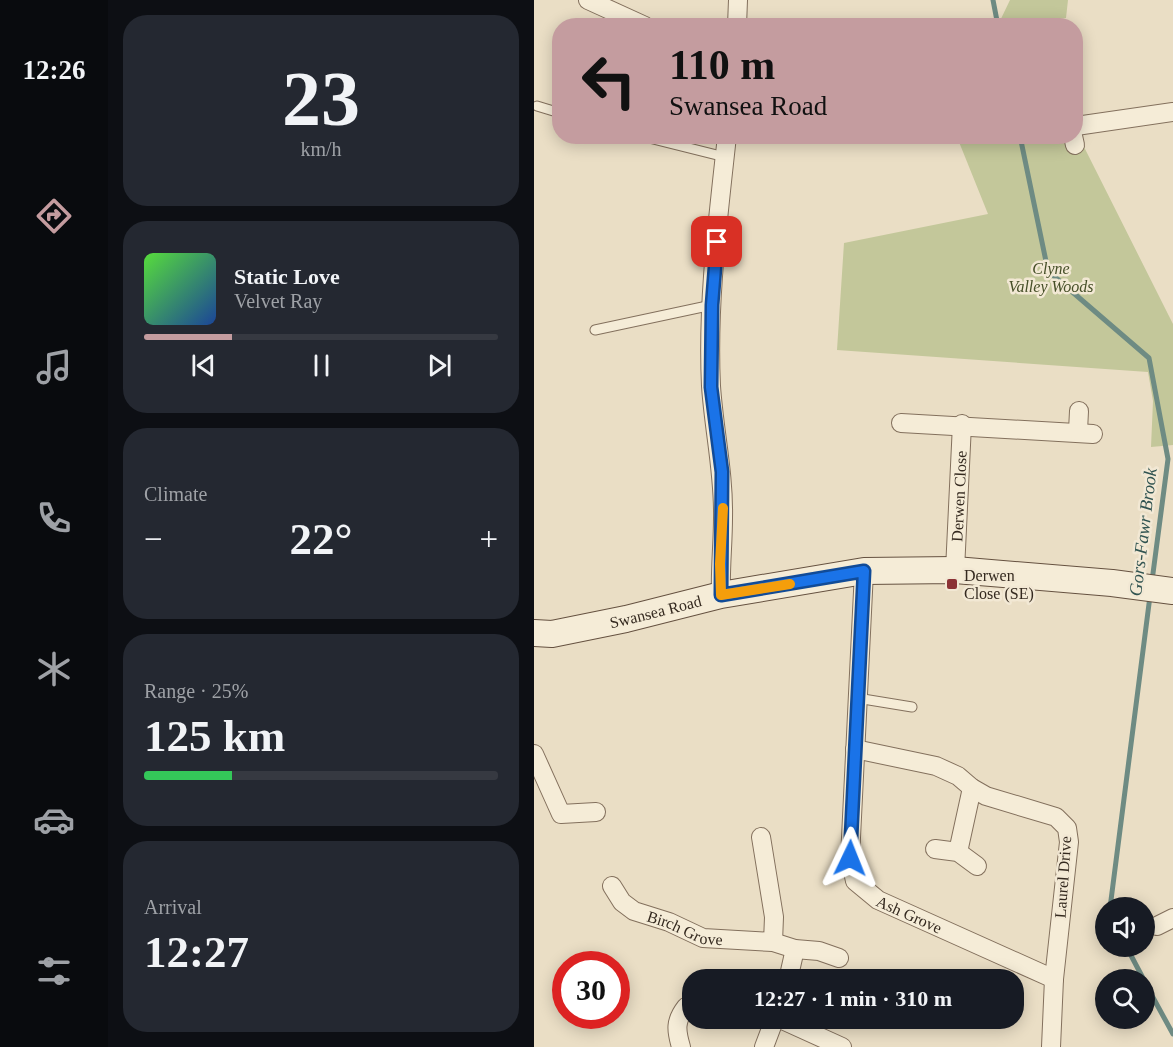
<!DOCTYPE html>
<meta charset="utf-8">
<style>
body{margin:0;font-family:"Times New Roman",serif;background:#242831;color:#f1f3f6;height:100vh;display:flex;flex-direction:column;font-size:22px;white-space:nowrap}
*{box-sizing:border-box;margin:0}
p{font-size:20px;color:#9ea1a6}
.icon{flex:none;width:33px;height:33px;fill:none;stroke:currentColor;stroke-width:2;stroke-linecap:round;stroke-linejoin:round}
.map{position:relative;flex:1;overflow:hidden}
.sheet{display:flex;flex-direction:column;gap:15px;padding:15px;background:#0d0f14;width:426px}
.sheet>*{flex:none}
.top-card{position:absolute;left:18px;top:18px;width:531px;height:126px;border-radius:24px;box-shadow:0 3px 15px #0003;background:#c49c9f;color:#111;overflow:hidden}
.buttons{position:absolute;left:561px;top:897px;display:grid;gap:12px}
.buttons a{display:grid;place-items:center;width:60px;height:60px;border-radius:50%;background:#171b24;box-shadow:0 3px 15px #0003;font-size:30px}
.speed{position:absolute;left:18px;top:951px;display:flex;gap:12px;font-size:30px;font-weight:700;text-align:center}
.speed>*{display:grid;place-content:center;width:78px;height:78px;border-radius:50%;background:#171b24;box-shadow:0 3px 15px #0003;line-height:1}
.speed .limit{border:9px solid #d22;background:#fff;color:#111}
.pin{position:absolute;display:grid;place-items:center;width:51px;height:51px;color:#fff;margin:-26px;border-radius:12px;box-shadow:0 3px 9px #0006}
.me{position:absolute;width:66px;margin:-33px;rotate:2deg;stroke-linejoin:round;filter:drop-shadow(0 0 4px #0008)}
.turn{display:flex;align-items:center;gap:21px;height:126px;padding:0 18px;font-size:27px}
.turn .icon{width:78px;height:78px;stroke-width:2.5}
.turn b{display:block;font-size:42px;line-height:51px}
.big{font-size:45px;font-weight:700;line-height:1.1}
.sheet .card{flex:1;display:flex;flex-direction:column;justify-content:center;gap:9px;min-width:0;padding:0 21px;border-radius:24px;background:#242831}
.sheet .dial{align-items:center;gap:0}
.dial b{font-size:78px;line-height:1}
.song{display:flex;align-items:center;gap:18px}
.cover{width:72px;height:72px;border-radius:9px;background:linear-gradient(135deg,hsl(110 70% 55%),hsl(220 70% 35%))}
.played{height:6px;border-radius:3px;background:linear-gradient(90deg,#c49c9f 25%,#363941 25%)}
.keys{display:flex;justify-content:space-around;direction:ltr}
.heat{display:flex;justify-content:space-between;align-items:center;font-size:33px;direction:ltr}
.charge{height:9px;border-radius:4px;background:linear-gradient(90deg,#34c759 25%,#363941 0)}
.trip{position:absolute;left:148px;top:969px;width:342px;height:60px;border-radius:24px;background:#171b24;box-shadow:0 3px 15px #0003;font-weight:700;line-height:60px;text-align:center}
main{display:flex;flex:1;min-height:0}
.menu{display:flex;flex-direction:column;width:108px;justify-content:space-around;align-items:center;background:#090b0e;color:#9ea1a6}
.menu .icon{width:42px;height:42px}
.menu .selected{color:#c49c9f}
.menu b{font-size:27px;color:#f1f3f6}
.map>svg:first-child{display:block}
</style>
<main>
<nav class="menu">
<b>12:26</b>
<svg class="icon selected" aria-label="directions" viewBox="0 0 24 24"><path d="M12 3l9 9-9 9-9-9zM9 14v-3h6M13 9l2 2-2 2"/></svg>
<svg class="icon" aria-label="music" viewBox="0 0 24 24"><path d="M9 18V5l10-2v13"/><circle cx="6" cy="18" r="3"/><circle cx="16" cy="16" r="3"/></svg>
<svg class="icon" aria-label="phone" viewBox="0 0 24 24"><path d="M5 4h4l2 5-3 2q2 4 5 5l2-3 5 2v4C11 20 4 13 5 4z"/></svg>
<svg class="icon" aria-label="climate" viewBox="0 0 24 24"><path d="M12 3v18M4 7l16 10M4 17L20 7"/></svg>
<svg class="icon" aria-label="car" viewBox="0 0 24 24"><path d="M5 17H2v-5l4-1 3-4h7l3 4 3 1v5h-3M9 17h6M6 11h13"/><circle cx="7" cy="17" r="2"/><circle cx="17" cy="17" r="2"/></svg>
<svg class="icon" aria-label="filters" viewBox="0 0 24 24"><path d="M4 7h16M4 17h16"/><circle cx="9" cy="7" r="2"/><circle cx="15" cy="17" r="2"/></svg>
</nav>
<section class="sheet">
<div class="card dial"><b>23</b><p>km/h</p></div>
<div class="card">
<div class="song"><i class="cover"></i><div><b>Static Love</b><p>Velvet Ray</p></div></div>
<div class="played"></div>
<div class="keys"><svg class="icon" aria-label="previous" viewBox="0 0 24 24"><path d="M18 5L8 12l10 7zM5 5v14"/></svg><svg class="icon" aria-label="pause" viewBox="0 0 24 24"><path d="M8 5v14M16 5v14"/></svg><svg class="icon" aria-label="next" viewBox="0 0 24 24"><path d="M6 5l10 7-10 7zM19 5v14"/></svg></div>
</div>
<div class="card"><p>Climate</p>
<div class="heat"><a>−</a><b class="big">22°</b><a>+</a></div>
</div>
<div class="card"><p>Range · 25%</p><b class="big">125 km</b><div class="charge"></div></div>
<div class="card"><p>Arrival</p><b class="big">12:27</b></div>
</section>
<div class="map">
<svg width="639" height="1047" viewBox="0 0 639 1047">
<rect width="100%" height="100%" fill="#eadec5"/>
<path fill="#c3c79a" d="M476 0H534L532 18 488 25H464Z
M542 131 639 324V445L617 447 619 401 614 372 303 350 310 243 454 214 423 137 542 136Z"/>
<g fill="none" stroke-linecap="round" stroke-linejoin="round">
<path stroke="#6e8b83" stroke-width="5" d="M459 0 464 26
M486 136 514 271 615 358 634 459 618 581
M576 908 616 596
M592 946 610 980
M610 981 639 1034"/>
<defs>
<path id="lane" d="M3 106 26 113
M107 136 191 157
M61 330 178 305
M323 698 378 707"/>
<g id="street">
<path d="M54 0 111 26"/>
<path d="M203 26 204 0"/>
<path d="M542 126 639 112"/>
<path d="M539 136 541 145"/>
<path d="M367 423 559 434"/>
<path d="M544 431 545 411"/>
<path id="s1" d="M421 570 428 424"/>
<path id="s2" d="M330 571 316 858 321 881 344 900 520 979"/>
<path d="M187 595C186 569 189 544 189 518 190 473 180 431 177 386 173 304 184 219 193 136"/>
<path d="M321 749 402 766 424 776 438 788 452 796 522 817 533 828 535 842 520 979 517 1047"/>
<path d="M0 754 27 814 62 812"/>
<path d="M227 837 240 917 239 942"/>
<path d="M401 849 424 852 443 866"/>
<path d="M424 852 438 788"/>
<path id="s3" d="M78 886 88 902 100 911 135 922 169 938 239 942 261 949 285 951 305 958"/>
<path d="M623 926 639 918"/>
<path d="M254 980 261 949"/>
<path d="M244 1018 308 1047"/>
<path d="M147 1047C142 1030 141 1021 152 1007L159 1006"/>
<path d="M230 1047 241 1018"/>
</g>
<g id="secondary">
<path id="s4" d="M0 633 18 634 92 619 187 595 330 571 421 570 578 583 639 591"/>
</g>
</defs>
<use href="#lane" stroke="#83705d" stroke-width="11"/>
<use href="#street" stroke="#83705d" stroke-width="20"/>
<use href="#secondary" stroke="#655140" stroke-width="28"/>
<use href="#lane" stroke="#f5ecd7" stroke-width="9"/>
<use href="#street" stroke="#f5ecd7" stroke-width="18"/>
<use href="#secondary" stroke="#f5ecd7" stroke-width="26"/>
</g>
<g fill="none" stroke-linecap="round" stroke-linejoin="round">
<defs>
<path id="route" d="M183 242 178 305 177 387 188 472 187 595 330 571 316 858"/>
</defs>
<use href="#route" stroke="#114b97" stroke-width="15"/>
<use href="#route" stroke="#1a73e8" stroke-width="10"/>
<path stroke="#f59e0b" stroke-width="10" d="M189 508 186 564 187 595 256 584"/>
</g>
<rect fill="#8c3235" stroke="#f2e8d4" stroke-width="2" x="412" y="578" width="12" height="12" rx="3"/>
<g text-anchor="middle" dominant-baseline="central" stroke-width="5" stroke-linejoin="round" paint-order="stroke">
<g font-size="16" font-style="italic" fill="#464f28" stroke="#f2e8d4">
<text x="517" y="268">Clyne<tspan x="517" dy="18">Valley Woods</tspan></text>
</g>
<g font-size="16" fill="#34291f" stroke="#f2e8d4">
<text stroke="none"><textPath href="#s1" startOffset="74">Derwen Close</textPath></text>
<text stroke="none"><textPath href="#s4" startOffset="124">Swansea Road</textPath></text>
<text transform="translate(529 877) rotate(-86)">Laurel Drive</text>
<text stroke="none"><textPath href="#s2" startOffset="375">Ash Grove</textPath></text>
<text stroke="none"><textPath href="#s3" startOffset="88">Birch Grove</textPath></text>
</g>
<g font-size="16" fill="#34291f" stroke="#f2e8d4" text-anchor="start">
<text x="430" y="575">Derwen<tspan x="430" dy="18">Close (SE)</tspan></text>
</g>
<g font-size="18" font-style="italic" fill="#305350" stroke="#f2e8d4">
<text transform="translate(609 532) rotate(-83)">Gors-Fawr Brook</text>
</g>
</g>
</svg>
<div class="buttons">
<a><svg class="icon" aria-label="sound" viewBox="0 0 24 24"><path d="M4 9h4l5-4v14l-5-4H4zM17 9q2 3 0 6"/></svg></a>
<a><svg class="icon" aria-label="search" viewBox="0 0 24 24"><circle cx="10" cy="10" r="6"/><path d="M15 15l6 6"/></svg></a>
</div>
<div class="speed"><div class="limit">30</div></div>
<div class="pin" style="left:183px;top:242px;background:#d93025"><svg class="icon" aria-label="arrive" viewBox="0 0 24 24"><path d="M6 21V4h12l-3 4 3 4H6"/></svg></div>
<svg class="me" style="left:316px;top:858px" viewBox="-20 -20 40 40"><path d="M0-17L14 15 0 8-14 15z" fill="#1a73e8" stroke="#fff" stroke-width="4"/></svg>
<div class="trip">12:27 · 1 min · 310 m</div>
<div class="top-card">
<div class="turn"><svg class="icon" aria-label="left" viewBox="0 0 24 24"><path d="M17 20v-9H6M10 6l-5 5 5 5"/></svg><div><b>110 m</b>Swansea Road</div></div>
</div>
</div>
</main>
